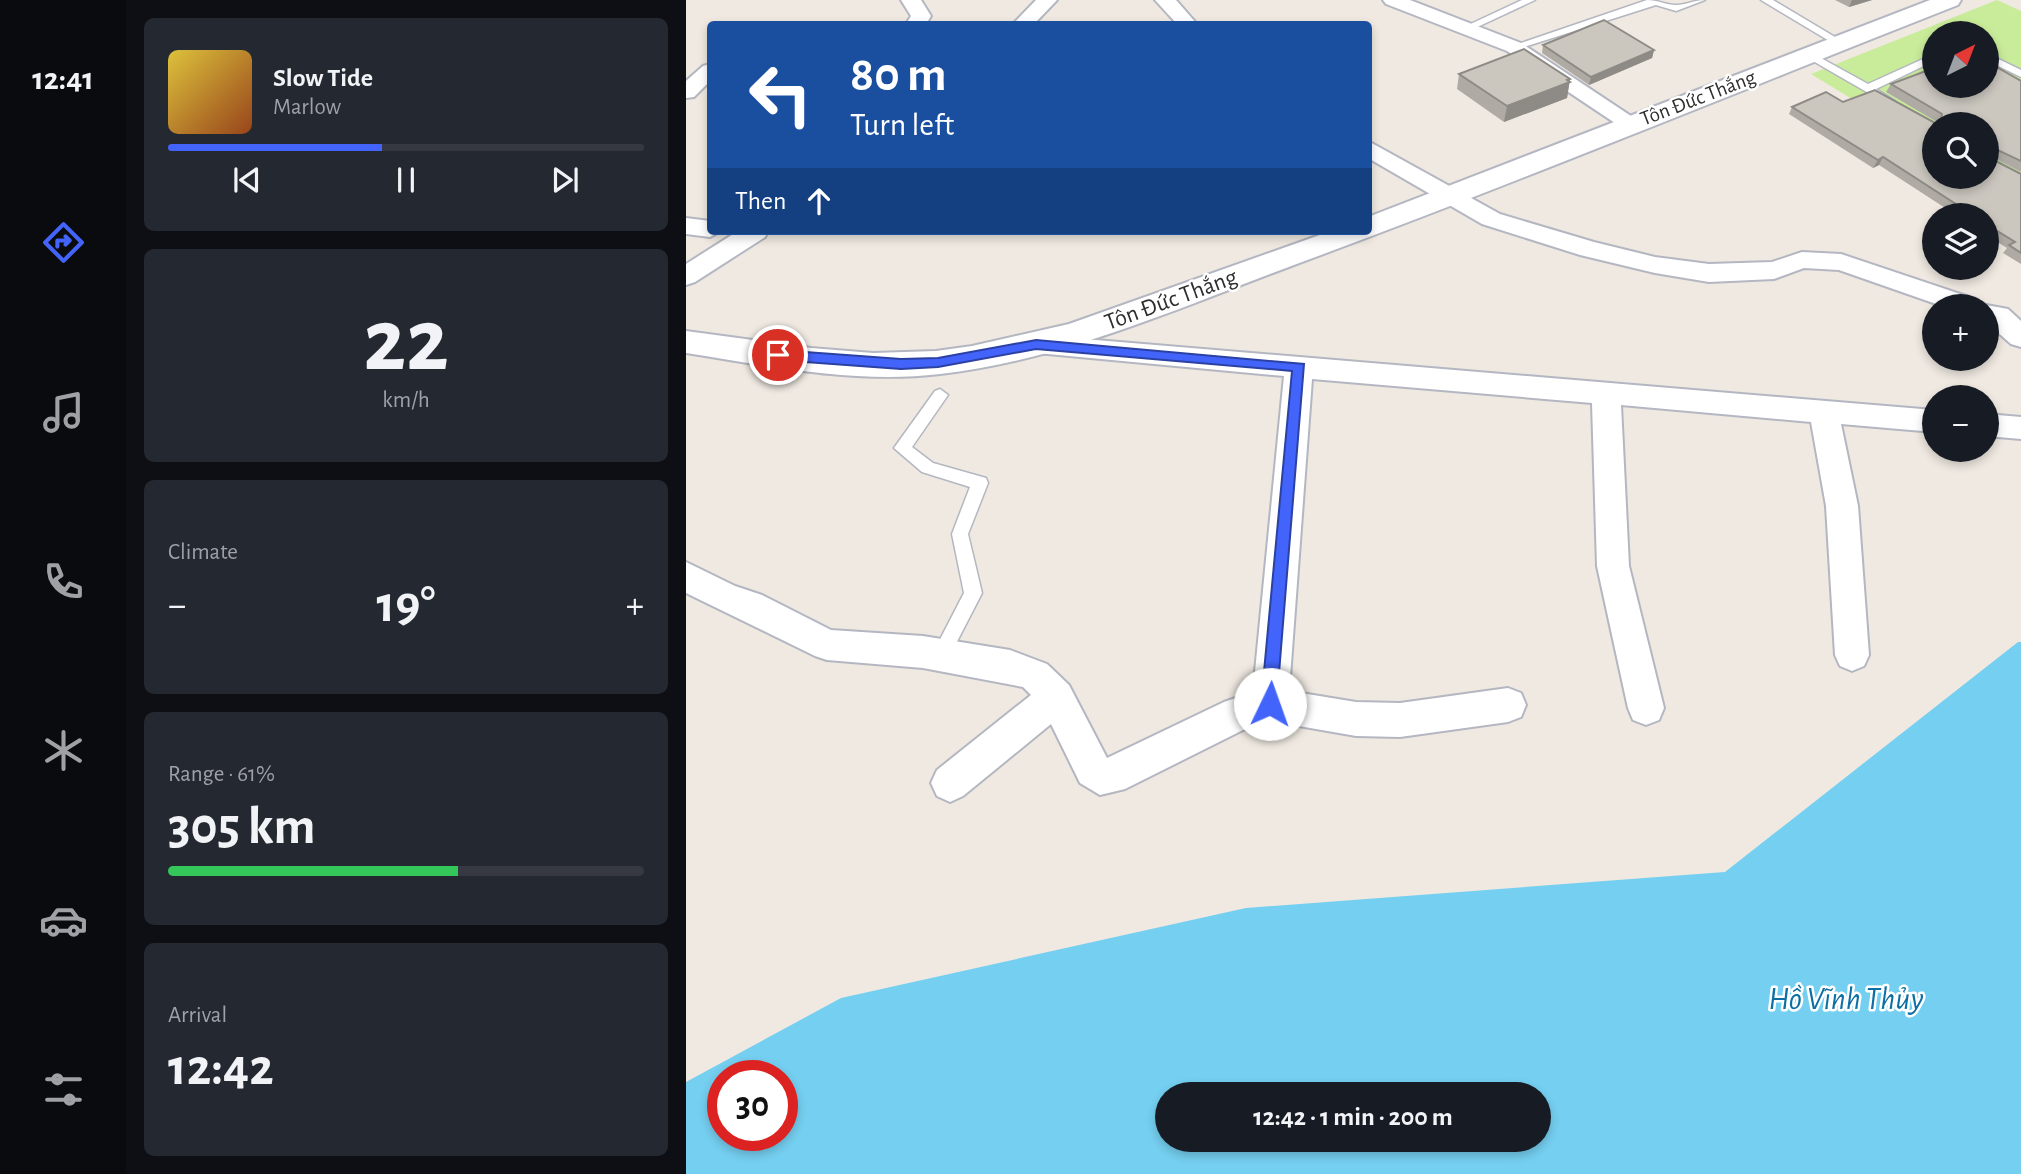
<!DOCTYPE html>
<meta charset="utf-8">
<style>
body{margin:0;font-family:"Alegreya Sans",sans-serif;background:#242831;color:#f1f3f6;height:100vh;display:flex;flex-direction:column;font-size:26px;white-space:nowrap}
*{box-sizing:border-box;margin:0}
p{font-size:23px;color:#9ea1a6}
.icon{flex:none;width:38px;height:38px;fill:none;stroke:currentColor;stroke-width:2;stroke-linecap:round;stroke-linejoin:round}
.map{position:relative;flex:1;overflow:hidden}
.sheet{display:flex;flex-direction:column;gap:18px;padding:18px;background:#0d0f14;width:560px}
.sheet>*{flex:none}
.top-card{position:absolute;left:21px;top:21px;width:665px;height:214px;border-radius:7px;box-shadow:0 4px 10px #0003;background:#1a4fa0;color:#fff;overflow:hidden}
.needle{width:46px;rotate:42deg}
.tools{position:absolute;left:1236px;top:21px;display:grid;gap:14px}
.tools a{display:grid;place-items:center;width:77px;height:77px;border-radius:50%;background:#171b24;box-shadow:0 4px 10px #0003;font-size:35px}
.speed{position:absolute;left:21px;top:1060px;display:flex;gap:14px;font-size:35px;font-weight:700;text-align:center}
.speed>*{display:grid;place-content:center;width:91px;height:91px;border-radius:50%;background:#171b24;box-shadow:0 4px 10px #0003;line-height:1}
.speed .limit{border:10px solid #d22;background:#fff;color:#111}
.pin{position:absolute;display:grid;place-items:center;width:60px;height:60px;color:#fff;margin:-30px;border:4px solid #fff;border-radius:50%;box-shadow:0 2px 7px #0007}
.me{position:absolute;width:77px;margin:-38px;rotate:3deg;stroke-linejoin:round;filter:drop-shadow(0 0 5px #0008)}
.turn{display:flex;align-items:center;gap:24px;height:147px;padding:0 28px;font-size:32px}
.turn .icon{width:91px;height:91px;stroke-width:2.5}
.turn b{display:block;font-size:49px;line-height:60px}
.then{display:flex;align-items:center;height:66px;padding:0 28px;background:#0003;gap:14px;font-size:26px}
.big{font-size:52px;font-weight:600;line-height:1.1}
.sheet .card{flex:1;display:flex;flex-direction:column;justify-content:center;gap:10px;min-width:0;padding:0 24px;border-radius:10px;background:#242831}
.sheet .dial{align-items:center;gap:0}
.dial b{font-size:91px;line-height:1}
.song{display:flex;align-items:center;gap:21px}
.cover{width:84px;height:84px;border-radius:10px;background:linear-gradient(135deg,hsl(50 70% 55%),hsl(20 70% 35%))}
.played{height:7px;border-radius:4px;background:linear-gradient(90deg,#4264fb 45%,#363941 45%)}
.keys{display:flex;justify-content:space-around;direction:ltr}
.heat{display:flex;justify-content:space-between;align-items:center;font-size:38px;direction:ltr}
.charge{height:10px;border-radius:5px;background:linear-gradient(90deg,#34c759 61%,#363941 0)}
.trip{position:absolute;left:469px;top:1082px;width:396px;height:70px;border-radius:35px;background:#171b24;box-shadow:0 4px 10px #0003;font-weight:600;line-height:70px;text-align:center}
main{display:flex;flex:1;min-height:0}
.dock{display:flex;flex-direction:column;width:126px;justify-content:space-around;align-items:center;background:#090b0e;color:#9ea1a6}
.dock .icon{width:49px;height:49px}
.dock .on{color:#4264fb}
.dock b{font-size:32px;color:#f1f3f6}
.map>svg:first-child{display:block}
</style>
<main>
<nav class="dock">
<b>12:41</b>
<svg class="icon on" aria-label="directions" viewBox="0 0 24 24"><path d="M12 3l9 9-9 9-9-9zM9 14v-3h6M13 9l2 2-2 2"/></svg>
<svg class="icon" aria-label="music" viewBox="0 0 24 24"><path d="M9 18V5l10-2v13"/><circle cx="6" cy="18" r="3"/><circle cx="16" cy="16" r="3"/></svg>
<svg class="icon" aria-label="phone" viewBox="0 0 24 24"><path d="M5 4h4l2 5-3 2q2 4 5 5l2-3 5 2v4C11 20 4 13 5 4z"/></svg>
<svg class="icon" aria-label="climate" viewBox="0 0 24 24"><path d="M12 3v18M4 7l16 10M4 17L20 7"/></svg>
<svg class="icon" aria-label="car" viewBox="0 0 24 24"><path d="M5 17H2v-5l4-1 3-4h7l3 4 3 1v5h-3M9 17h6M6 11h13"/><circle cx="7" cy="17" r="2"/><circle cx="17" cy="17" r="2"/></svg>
<svg class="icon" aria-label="filters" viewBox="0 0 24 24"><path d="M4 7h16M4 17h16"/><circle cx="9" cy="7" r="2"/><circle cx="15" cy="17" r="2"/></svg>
</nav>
<section class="sheet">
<div class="card">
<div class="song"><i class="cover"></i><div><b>Slow Tide</b><p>Marlow</p></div></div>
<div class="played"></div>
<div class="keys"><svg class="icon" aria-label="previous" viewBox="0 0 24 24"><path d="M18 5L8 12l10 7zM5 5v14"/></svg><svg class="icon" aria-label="pause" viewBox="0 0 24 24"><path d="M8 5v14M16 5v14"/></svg><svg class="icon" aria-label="next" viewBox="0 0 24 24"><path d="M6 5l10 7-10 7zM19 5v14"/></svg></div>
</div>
<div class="card dial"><b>22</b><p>km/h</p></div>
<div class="card"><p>Climate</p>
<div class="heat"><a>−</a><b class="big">19°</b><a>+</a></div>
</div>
<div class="card"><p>Range · 61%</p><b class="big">305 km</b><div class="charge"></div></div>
<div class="card"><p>Arrival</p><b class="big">12:42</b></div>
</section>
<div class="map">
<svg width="1335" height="1174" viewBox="0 0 1335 1174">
<rect width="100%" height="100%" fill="#efe9e1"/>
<path fill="#c9ec9a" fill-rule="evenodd" d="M1311 0 1335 11V202L1300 177V124H1248V149L1125 74ZM1248 33H1300V86H1248Z"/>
<path fill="#75cff0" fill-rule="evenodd" d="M1332 642H1335V1174H0V1082L155 998 560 908 1039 872ZM96 1076V1136H37V1076ZM481 1094H852V1139H481Z"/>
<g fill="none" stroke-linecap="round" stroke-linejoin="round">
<defs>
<path id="service" d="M836 0H849L785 30 776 28Z
M961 0C971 0 981 5 990 5 999 5 1009 0 1019 0L990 11 970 5 832 49 823 47Z
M1075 0H1087L1159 43 1150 45Z
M1124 52 1182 84 1248 54V61L1190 89 1209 101V105L1205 106 1120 57 1119 55Z
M1300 53 1335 70V77L1300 60Z
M254 389 262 395 226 447 247 463 300 478 302 483 282 534 296 593 261 661 255 663 249 661 246 655 278 593 266 534 284 487 236 472 208 448 249 391Z"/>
<path id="minor" d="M215 0H235L245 16 240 24H220L225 16Z
M350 0H371L348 24H327Z
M469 0H490L511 24H491Z
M697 0H724L835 43 957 124 954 129H938L821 51 700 4Z
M24 64V81L8 97 0 98V81L17 66Z
M682 141 814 214 908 242 969 257 1023 264 1086 262 1116 252 1155 254 1292 300 1295 304 1322 309 1335 321V347L1325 344 1300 322V306H1256L1153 270 1118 268 1088 279 1023 282 969 273 894 255 796 224 682 158Z
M0 218 24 221V231H35L24 237 0 234Z
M52 231H82L79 237 9 282 0 285V264Z
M350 335 1248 410V432L1155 424 1172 506 1183 655 1178 666 1166 671 1154 666 1149 655 1140 506 1125 422 935 405 943 566 978 708 973 720 960 725 947 720 942 708 911 566 906 403 626 379 603 691 670 702 714 703 822 688 835 693 840 705 835 717 822 722 714 737 670 736 584 721 559 729 439 789 414 795 394 783 365 724 277 796 264 802 251 796 245 783 251 770 345 695 337 687 237 668 141 660 129 656 0 593V562L49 586 76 595 145 630 237 636 324 650 361 664 383 685 421 758 538 702 567 692 598 376 340 352 336 345 340 338Z
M1300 414 1335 417V439L1300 436Z"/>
<path id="tertiary" d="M1244 0H1275L1272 5C1051 92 830 183 608 265 493 308 377 360 254 374 170 384 83 366 0 353V331L125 348 187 353 250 351 286 346 383 324 645 231H682V217Z"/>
</defs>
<use href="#service" stroke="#b4b7c1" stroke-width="3"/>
<use href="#minor" stroke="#b4b7c1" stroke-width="4"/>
<use href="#tertiary" stroke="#b4b7c1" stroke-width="4"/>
<use href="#service" fill="#fff" fill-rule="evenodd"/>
<use href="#minor" fill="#fff" fill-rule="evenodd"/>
<use href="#tertiary" fill="#fff" fill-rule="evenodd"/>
</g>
<path fill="#afaba4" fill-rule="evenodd" d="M1149 0H1186L1163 7Z
M857 45 968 50 966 58 903 85 856 53Z
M773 74 884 79 881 98 818 122 771 89Z
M1335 81V172L1304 156V158L1335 174V264L1317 253 1321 248 1300 235V215H1270L1193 165 1187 168 1103 114 1106 107 1157 102 1251 124V122L1200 92 1205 84ZM1248 124H1300L1248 177Z"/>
<path fill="#8e8b86" d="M1166 0H1186L1163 7Z
M968 50 966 58 903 85 905 77Z
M884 79 881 98 818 122 821 106Z
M1197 157 1193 165 1187 168 1192 160Z"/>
<path fill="#cbc7bf" stroke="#8e8b86" stroke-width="2" d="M918 20 968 50 905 77 857 45Z
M838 49 884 79 881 80 884 82 821 106 773 74Z
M1300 61 1335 81V161L1303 146 1304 158 1335 174V253L1323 245 1329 242 1300 224V215H1287L1197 157 1192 160 1106 107 1140 92 1157 102 1189 90 1251 124H1248V177H1300V124H1254L1256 114 1205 84 1248 68V86H1300Z"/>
<path fill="#4264fb" stroke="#2b41a3" stroke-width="2" d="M350 340 618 364 590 710 584 712 575 704 606 371 350 349 252 367 215 369 92 360 85 355 92 350 215 359 252 358Z"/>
<g text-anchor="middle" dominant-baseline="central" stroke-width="5" stroke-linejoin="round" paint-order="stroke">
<g font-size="21" fill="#2e2e2e" stroke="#fff">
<text transform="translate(1012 98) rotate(-21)">Tôn Đức Thắng</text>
</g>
<g font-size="24" fill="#2e2e2e" stroke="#fff">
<text transform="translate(485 300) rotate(-20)">Tôn Đức Thắng</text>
</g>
<g font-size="32" font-style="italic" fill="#0d6fa3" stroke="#fff">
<text x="1160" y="999">Hồ Vĩnh Thủy</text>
</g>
</g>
</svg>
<div class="tools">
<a><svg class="needle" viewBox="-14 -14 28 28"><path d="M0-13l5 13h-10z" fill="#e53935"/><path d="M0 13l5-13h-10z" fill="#9ea1a6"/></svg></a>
<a><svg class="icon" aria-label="search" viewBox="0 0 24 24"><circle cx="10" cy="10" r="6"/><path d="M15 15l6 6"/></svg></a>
<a><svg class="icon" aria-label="layers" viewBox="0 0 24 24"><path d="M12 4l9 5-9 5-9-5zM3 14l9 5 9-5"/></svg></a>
<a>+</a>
<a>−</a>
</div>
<div class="speed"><div class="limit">30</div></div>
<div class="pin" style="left:92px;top:355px;background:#d93025"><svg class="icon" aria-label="arrive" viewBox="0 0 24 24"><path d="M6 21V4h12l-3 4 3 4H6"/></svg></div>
<svg class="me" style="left:584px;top:704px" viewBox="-20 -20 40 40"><circle r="19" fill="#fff"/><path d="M0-13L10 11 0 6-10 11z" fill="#4264fb"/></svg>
<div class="trip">12:42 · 1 min · 200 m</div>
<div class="top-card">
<div class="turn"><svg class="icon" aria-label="left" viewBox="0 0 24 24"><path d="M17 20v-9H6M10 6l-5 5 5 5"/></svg><div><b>80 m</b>Turn left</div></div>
<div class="then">Then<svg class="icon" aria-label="ahead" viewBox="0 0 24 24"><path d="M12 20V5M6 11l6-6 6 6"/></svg></div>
</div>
</div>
</main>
